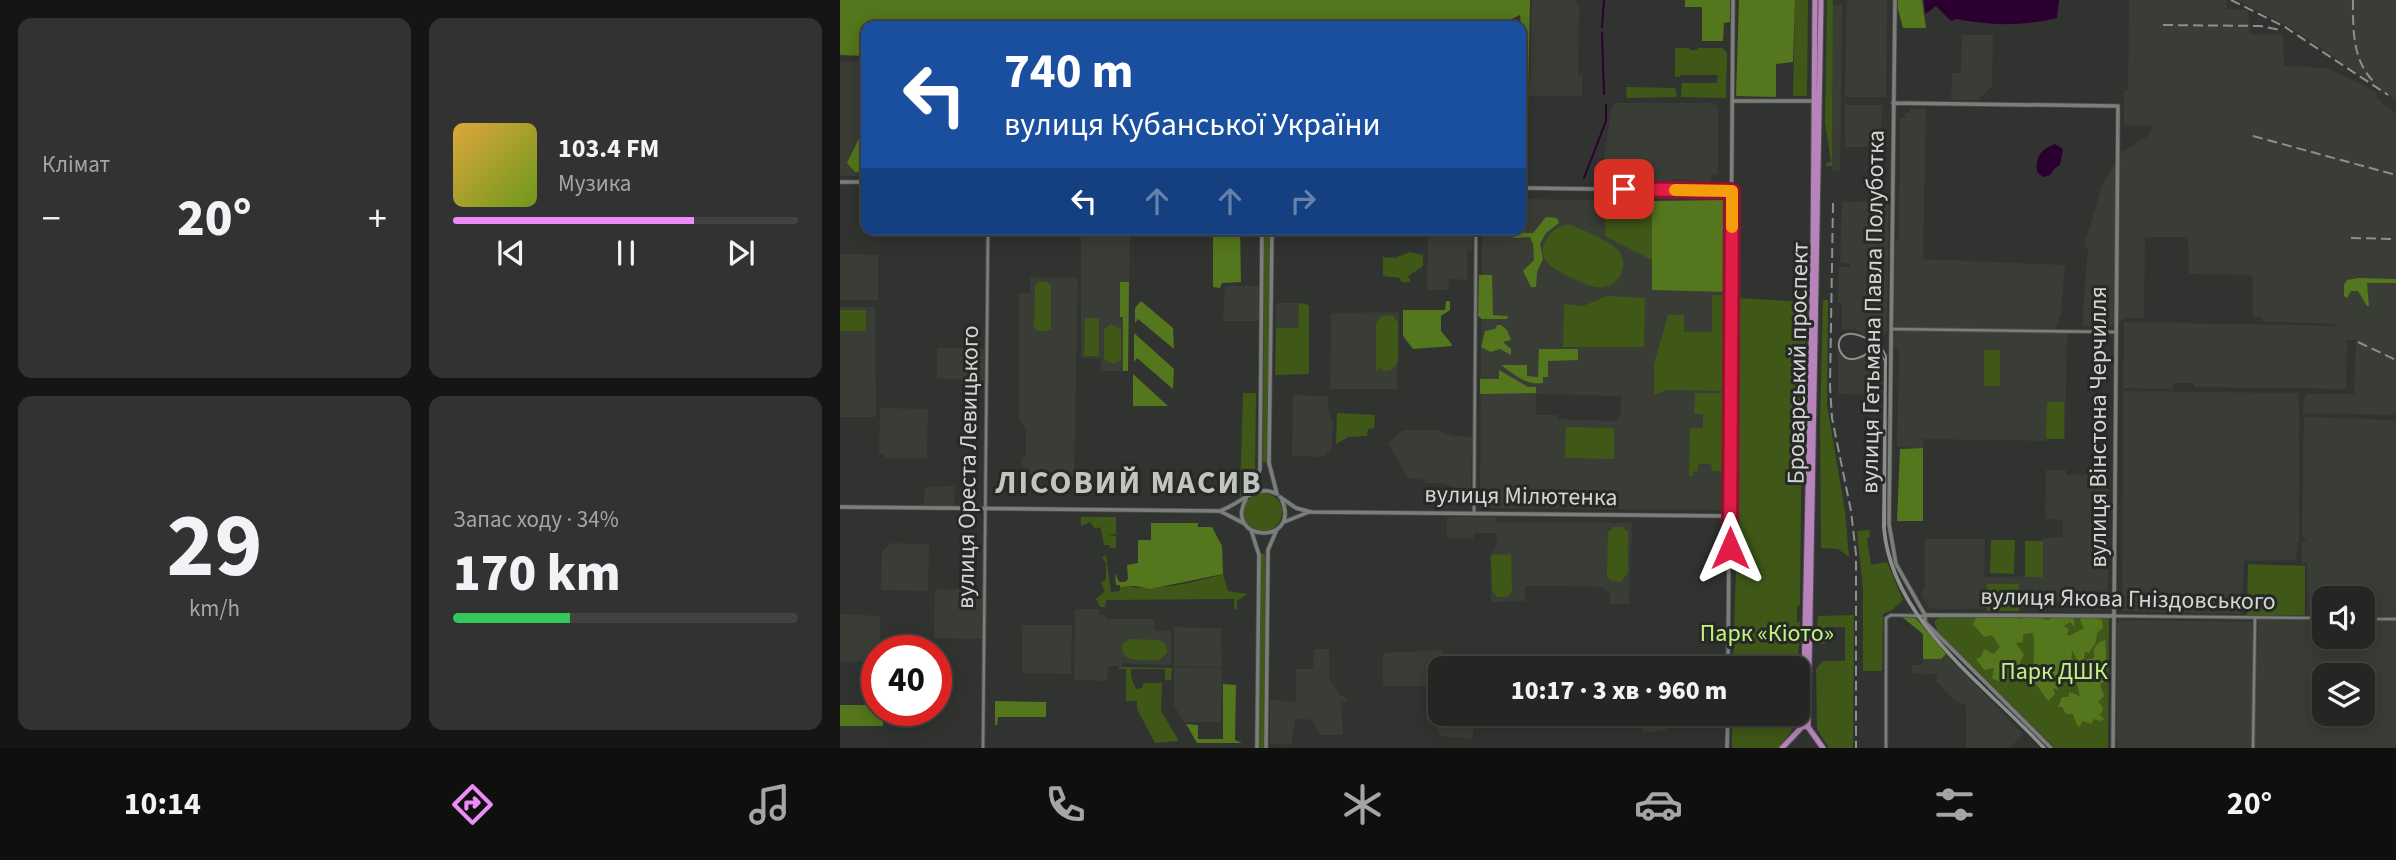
<!DOCTYPE html>
<html lang="uk">
<meta charset="utf-8">
<style>
body{margin:0;font-family:"Source Sans 3",sans-serif;background:#313231;color:#f1f3f6;height:100vh;display:flex;flex-direction:column;font-size:26px;white-space:nowrap}
*{box-sizing:border-box;margin:0}
p{font-size:23px;color:#a3a5a6}
.icon{flex:none;width:38px;height:38px;fill:none;stroke:currentColor;stroke-width:2;stroke-linecap:round;stroke-linejoin:round}
.map{position:relative;flex:1;overflow:hidden}
.sheet{display:flex;flex-direction:column;gap:18px;padding:18px;background:#141514;width:840px}
.sheet>*{flex:none}
.top-card{position:absolute;left:21px;top:21px;width:665px;height:214px;border-radius:14px;box-shadow:0 4px 18px #0003,0 0 0 2px #424341;background:#1a4fa0;color:#fff;overflow:hidden}
.controls{position:absolute;left:1472px;top:586px;display:grid;gap:14px}
.controls a{display:grid;place-items:center;width:63px;height:63px;border-radius:14px;background:#252624;box-shadow:0 4px 18px #0003,0 0 0 2px #424341;font-size:35px}
.speed{position:absolute;left:21px;top:635px;display:flex;gap:14px;font-size:35px;font-weight:700;text-align:center}
.speed>*{display:grid;place-content:center;width:91px;height:91px;border-radius:50%;background:#252624;box-shadow:0 4px 18px #0003,0 0 0 2px #424341;line-height:1}
.speed .limit{border:10px solid #d22;background:#fff;color:#111}
.pin{position:absolute;display:grid;place-items:center;width:60px;height:60px;color:#fff;margin:-30px;border-radius:14px;box-shadow:0 4px 10px #0006}
.me{position:absolute;width:77px;margin:-38px;rotate:0deg;stroke-linejoin:round;filter:drop-shadow(0 0 5px #0008)}
.turn{display:flex;align-items:center;gap:24px;height:147px;padding:0 28px;font-size:32px}
.turn .icon{width:91px;height:91px;stroke-width:2.5}
.turn b{display:block;font-size:49px;line-height:60px}
.lanes{display:flex;align-items:center;height:66px;padding:0 28px;background:#0003;justify-content:center;gap:35px;direction:ltr}
.lanes .off{opacity:.35}
.big{font-size:52px;font-weight:800;line-height:1.1}
.sheet .card{flex:1;display:flex;flex-direction:column;justify-content:center;gap:10px;min-width:0;padding:0 24px;border-radius:14px;background:#313231}
.sheet .dial{align-items:center;gap:0}
.dial b{font-size:91px;line-height:1}
.song{display:flex;align-items:center;gap:21px}
.cover{width:84px;height:84px;border-radius:10px;background:linear-gradient(135deg,hsl(40 70% 55%),hsl(80 70% 35%))}
.played{height:7px;border-radius:4px;background:linear-gradient(90deg,#ed8cf9 70%,#424341 70%)}
.keys{display:flex;justify-content:space-around;direction:ltr}
.heat{display:flex;justify-content:space-between;align-items:center;font-size:38px;direction:ltr}
.charge{height:10px;border-radius:5px;background:linear-gradient(90deg,#34c759 34%,#424341 0)}
.sheet .tiles{flex:1;display:grid;gap:18px;grid-template-columns:repeat(2,1fr)}
.trip{position:absolute;left:588px;top:656px;width:382px;height:70px;border-radius:14px;background:#252624;box-shadow:0 4px 18px #0003,0 0 0 2px #424341;font-weight:800;line-height:70px;text-align:center}
.tab-bar{display:flex;height:112px;justify-content:space-around;align-items:center;background:#0f0f0e;color:#a3a5a6}
.tab-bar .icon{width:49px;height:49px}
.tab-bar .selected{color:#ed8cf9}
.tab-bar b{font-size:32px;color:#f1f3f6}
main{display:flex;flex:1;min-height:0}
.map>svg:first-child{display:block}
</style>
<main>
<section class="sheet">
<div class="tiles">
<div class="card"><p>Клімат</p>
<div class="heat"><a>−</a><b class="big">20°</b><a>+</a></div>
</div>
<div class="card">
<div class="song"><i class="cover"></i><div><b>103.4 FM</b><p>Музика</p></div></div>
<div class="played"></div>
<div class="keys"><svg class="icon" aria-label="previous" viewBox="0 0 24 24"><path d="M18 5L8 12l10 7zM5 5v14"/></svg><svg class="icon" aria-label="pause" viewBox="0 0 24 24"><path d="M8 5v14M16 5v14"/></svg><svg class="icon" aria-label="next" viewBox="0 0 24 24"><path d="M6 5l10 7-10 7zM19 5v14"/></svg></div>
</div>
<div class="card dial"><b>29</b><p>km/h</p></div>
<div class="card"><p>Запас ходу · 34%</p><b class="big">170 km</b><div class="charge"></div></div>
</div>
</section>
<div class="map">
<svg width="1556" height="748" viewBox="0 0 1556 748">
<rect width="100%" height="100%" fill="#313330"/>
<path fill="#393d35" fill-rule="evenodd" d="M692 0H736V3L739 4 738 75H742V96H689L688 110 685 112V133H681V91L687 90 690 82Z
M1007 0H1047L1046 97H1005Z
M1289 0H1387L1386 9 1408 10 1410 34 1443 35 1444 66 1485 68 1511 79 1536 92 1537 99 1556 113V415L1463 413 1464 399 1467 394H1514L1516 340H1507L1506 389 1354 387V383H1333V389L1283 388 1284 322 1498 326 1497 324 1422 321 1421 317H1413V278L1408 275 1349 274 1348 237H1305L1304 318H1284L1271 327 1242 326 1248 248 1244 246 1263 182 1282 152 1309 135 1312 126 1284 125V91L1288 90Z
M1397 0H1556V101L1455 30Z
M993 5H1002L1000 171H992Z
M1122 35H1153L1152 86 1138 100H1111L1112 73H1121Z
M0 61 26 62V176H0Z
M776 103H872L878 106V174H871V182L834 179 830 180V182L785 181V166H765L764 157 772 106Z
M1005 105H1042L1041 133H1045V147H1005Z
M1070 109H1086L1083 259 1225 265 1221 314 1215 329 1057 328 1054 325 1055 241 1059 240 1060 118H1065V113H1070Z
M681 199 812 201V290L884 292 881 510 640 508 642 229H681ZM696 394 781 396V416H778L777 421 718 419 717 415H696Z
M1049 201 1047 331 1038 344 1016 330 1002 329V303L998 302 999 267H1010V264L1000 262 1002 202Z
M241 229H290L288 371H261V359L241 358Z
M588 229H633L632 249 627 250V280L609 279 608 290H587Z
M0 254 38 255V300H0Z
M190 277 238 278 234 477 190 478V469L182 468V458L186 457V431L179 417V293H190Z
M385 286H419V321H383Z
M436 303H459L458 328H436Z
M0 307H35L36 417H0Z
M559 312 557 389H490L491 313Z
M1055 331 1227 333 1225 439H1207L1206 441 1083 439V448L1057 447 1059 352 1054 346Z
M97 348 144 349V380L97 379Z
M998 352 1002 357 1012 361 1025 356 1026 363 1031 362V353L1039 355 1043 362 1042 395 998 394Z
M1283 391 1459 393V537L1456 560 1404 561 1402 614 1282 611Z
M453 395 488 396 489 411 493 422 492 448 483 457 452 456Z
M40 408 88 409 87 459 45 458V454H39Z
M1464 417 1556 420V616L1523 615 1522 598H1484V615H1467V563H1462V542L1466 541 1462 535Z
M563 430H597L613 436 632 437 631 489 615 488 603 483 586 484 584 480 568 478 548 443Z
M1206 470H1226V475L1268 474V610L1228 609 1227 601 1206 602 1205 608 1090 609 1083 598 1081 591 1085 589V539H1145L1144 577 1202 576 1203 538 1223 537V520L1205 519Z
M115 486 114 506 84 505 85 487Z
M607 517H656L657 522 792 523 789 604H770V594L762 587 719 586H685V601L651 602 650 554 656 548 657 533H635L633 539 607 538Z
M51 543 89 544 88 591 41 590 42 551Z
M95 589 142 590V639L94 638Z
M235 609H259V615H265L266 619H314V630L331 631V665L282 663V666H268L267 681 234 680Z
M0 614 40 616V651H37V662L0 661Z
M1280 620 1412 622V748H1279L1276 739 1277 624Z
M1418 620H1484V637H1522L1523 620H1556V748H1415ZM1484 676H1522V714H1484Z
M182 625H232L231 674 182 673Z
M334 627 381 628 382 667 334 666Z
M474 649H489V678L501 697 504 695 507 701 504 703 501 699 503 735H480L475 725 470 720 459 718 455 720 451 745 430 744V700L456 702V669H473Z
M603 650 600 686H543V653Z
M1106 654 1183 734 1170 748H1126V705L1115 701 1096 681 1097 673 1086 675 1072 673V665H1082L1083 659H1101Z
M334 667 382 668 381 722H344L334 705Z
M590 687H600V714H647V719L639 722 634 728 632 739 601 736 589 715Z
M795 714H838V722L830 725 826 731 803 732 795 719Z"/>
<path fill="#3f5818" d="M955 0H968L967 96H953Z
M987 0H993L992 166H986V163L991 162 985 122Z
M835 48H849L850 50H857L858 48H882L887 53 886 98 841 97 842 83H877L878 75H840V77H835Z
M786 87 835 88 837 97 787 98Z
M766 200 812 201V260L765 236Z
M724 225H732C746 232 765 238 776 248 793 263 778 291 756 287 745 285 720 273 711 266 693 253 708 230 724 225Z
M424 229H430L427 462H423Z
M570 252 583 255V266L567 277 570 278V282H561L560 278 543 276V257L555 258Z
M199 282H207L211 285V329C204 332 200 333 194 328L195 285Z
M872 295H884L882 391 827 390 814 395V364L828 315H844V332H872Z
M767 296 805 298 804 347H723L724 304 743 306Z
M899 298 967 302 962 406 960 605 957 607V622H960L957 685V668H893L898 504Z
M983 300H988L987 405 1005 511 1009 557 998 549 981 548 980 422Z
M459 303 469 305V374L435 375 436 328H458Z
M0 310H26V331H0Z
M546 315 553 316 558 323V362L551 370 545 371 539 368 538 371H536V323L540 317Z
M245 318H259V356H244Z
M271 324 281 329V360L273 364 264 359V329Z
M1144 350H1160V386H1144Z
M403 393H416L415 472 412 482 400 496Z
M855 393H882V471H872L871 464H858V471H854L853 476H849L850 428H863V414H854Z
M1207 402H1224V439H1206Z
M497 413 535 415 534 428 528 429 527 436 508 437 496 444Z
M726 427 774 428V459L725 458Z
M404 512a19 19 0 1 1 38 0a19 19 0 1 1-38 0Z
M241 517H276V534L268 535 276 536V548H270L269 545H264L261 529 259 527 255 529 250 522 241 526Z
M774 527H782L788 532V573L780 582 772 581 767 577 768 532Z
M1029 530 1030 537 1027 538 1031 565 1047 562 1063 600 1052 610 1043 614 1042 671H1023V589L1017 531Z
M1151 540H1175L1174 574 1150 573Z
M1185 541H1203V577H1185Z
M420 552 425 555 428 621 426 748H417Z
M671 554 672 591 667 597H658L652 591 651 555Z
M266 555 271 592 280 591V587C291 586 302 589 313 588 337 586 360 581 383 574L388 591 407 594 397 601V609H394V599L266 600 265 607H260L256 599 265 591 261 583 266 579V563L262 557Z
M1408 564 1465 566V615H1407Z
M1147 584H1179V611H1147Z
M1014 615 1013 748H989L977 729 976 669 983 661H1005V627H986V643L982 644 975 643 978 616Z
M1099 617H1269L1268 748H1215L1098 632 1094 622Z
M290 639 320 640 326 644 327 653 320 660C310 660 281 664 282 648 283 642 286 642 290 639Z
M279 667 332 668 331 680H325V669H291V677L296 689 302 688 304 683H322L321 711 339 741 315 743 297 709V701H286V669H279Z
M892 714H957C956 729 947 737 938 748H892Z"/>
<path fill="#54761c" d="M0 0H690L688 97 681 105V87L684 84 681 69 684 53 680 15 657 26H26V56L0 55Z
M845 0H890V22L884 23 883 41H862V7H845Z
M899 0H955L953 62 936 64V97L896 96Z
M1058 0H1082L1086 28H1063L1058 9Z
M26 124V172H15L7 163Z
M885 200 884 292 812 290V201Z
M706 217 717 218 719 223 706 233 700 244 703 259 697 272 696 287H691L683 271 694 260 693 244 690 237 674 238 670 236 669 232 693 233Z
M369 229H400L401 282 382 283 380 288 373 287V237Z
M639 275H652L653 315 668 316 667 319H642L638 316Z
M1518 278 1556 279V283H1527L1529 306H1527L1518 291H1511L1507 298 1504 296V285L1507 280Z
M280 282H289L288 371H283V317H280Z
M301 301 333 328 334 349 298 319 295 323V308Z
M606 301H610V310L601 316V331L611 343 612 346 573 349 563 336V310H605Z
M657 325H661L667 330 671 340 663 342 671 349V355L660 349 651 352 641 347 645 331 655 329Z
M294 333 334 369 333 389 297 358 294 362Z
M699 349H738V360L708 361V377H703V383C686 386 674 374 661 365H687V376L698 377Z
M659 370 688 387H696V393L640 394V379H659Z
M293 374 328 406H293Z
M1083 448V521H1057L1060 449Z
M311 523H358V527H372L382 546 383 574 310 589 295 586 280 587V585H276L275 573 279 582H285L288 579 287 565 298 563V540H311Z
M1137 616H1170L1180 619C1189 614 1200 618 1209 620L1212 617H1233L1235 627 1230 622 1224 626 1229 629 1227 634 1229 636 1244 628 1240 620 1241 618H1257L1262 620 1263 628 1257 633 1256 642 1249 653 1245 652 1244 658 1239 663 1232 650 1231 667 1236 671 1229 676V680L1224 681 1222 686H1217L1218 690 1213 688 1215 694 1208 701 1196 684 1191 683C1193 665 1196 651 1193 633L1183 634V642L1176 643 1184 655 1179 665H1175L1169 661 1165 663 1173 674V679C1167 683 1158 682 1152 678L1154 668 1144 670 1136 659 1141 657 1144 649 1154 654 1160 647 1152 635 1144 637 1133 624Z
M1062 617H1075L1106 654 1101 659H1083V634Z
M1265 640C1266 651 1267 668 1263 678L1265 681 1260 684 1264 696 1258 702 1263 707 1262 713 1259 714 1264 719 1261 721 1254 719 1251 724 1243 721 1239 727 1236 723 1233 714H1226L1222 707H1218L1222 697H1229V692L1240 696 1235 676 1240 677 1243 665 1248 659 1254 658V649L1259 642Z
M383 684 396 685 395 740 402 743H357L346 724 358 725V739H383Z
M155 701 206 702V717H158L157 725H155Z
M0 705H37V710L43 711V726H0Z"/>
<path fill="#2b0030" d="M1084 0H1219L1217 18C1184 26 1151 26 1117 19L1111 21 1096 6 1085 14Z
M1215 144 1223 149 1220 165 1215 168 1210 175 1203 177 1197 172C1195 157 1201 149 1215 144Z"/>
<g fill="none" stroke-linecap="round" stroke-linejoin="round">
<path stroke="#2b0030" stroke-width="2" d="M762 27 764 0
M762 33 764 94
M744 178 766 121V105"/>
<defs>
<path id="minor" d="M1051 329 1275 332
M634 513 636 229
M1274 616 1484 618
M1522 619H1556
M143 748 148 229
M1046 748V618L1051 615 1085 616
M1413 748 1415 618"/>
<path id="tertiary" d="M1055 0 1049 524 1056 564 1085 615
M893 101H975
M1053 103 1278 106 1273 748
M0 182H26
M681 188 892 191
M432 229 429 463 437 494
M412 493 420 469 422 229
M440 497 456 508 471 512 890 516
M406 499C383 542 461 546 442 500
M0 507 380 511 405 524
M382 510C401 503 417 483 437 494
M444 522 469 512
M411 530 419 555 417 748
M1085 615V622L1211 748
M1086 615 1274 616
M888 668 893 0
M426 748 428 550 437 529
M887 748 888 714"/>
<path id="trunk" d="M963 726 973 256 975 0
M968 727 981 0
M942 748 963 726 968 727 983 748"/>
</defs>
<use href="#minor" stroke="#4e4f4d" stroke-width="4.5"/>
<use href="#tertiary" stroke="#4e4f4d" stroke-width="5"/>
<use href="#trunk" stroke="#4e4f4d" stroke-width="7"/>
<use href="#minor" stroke="#7c7e7b" stroke-width="2.5"/>
<use href="#tertiary" stroke="#7c7e7b" stroke-width="3.5"/>
<use href="#trunk" stroke="#b683bb" stroke-width="5"/>
<path stroke="#8d8f8c" stroke-width="2" d="M1203 748C1144 684 1050 621 1043 527L1045 361 1041 355 1035 351C1027 352 1021 359 1013 359 993 361 990 317 1031 341 1038 345 1043 348 1046 356L1045 529C1053 621 1147 685 1205 748"/>
<path stroke="#8d8f8c" stroke-width="2" stroke-dasharray="10 5" stroke-linecap="butt" d="M1391 0 1445 27 1548 95
M1513 0C1513 29 1512 61 1535 83
M1323 25 1421 26 1440 30
M1413 136 1556 175
M993 203 990 386 992 418 1011 511 1016 554V748
M1511 238 1556 239
M1518 342 1556 360"/>
</g>
<g fill="none" stroke-linecap="round" stroke-linejoin="round">
<defs>
<path id="route" d="M784 189 892 191 890 548"/>
</defs>
<use href="#route" stroke="#92132f" stroke-width="18"/>
<use href="#route" stroke="#e11d48" stroke-width="12"/>
<path stroke="#f59e0b" stroke-width="12" d="M835 190 892 191V227"/>
</g>
<g text-anchor="middle" dominant-baseline="central" stroke-width="6" stroke-linejoin="round" paint-order="stroke">
<g font-size="24" fill="#d5d6d4" stroke="#272926">
<text transform="translate(1033 312) rotate(-89)">вулиця Гетьмана Павла Полуботка</text>
<text transform="translate(958 363) rotate(-89)">Броварський проспект</text>
<text transform="translate(1258 427) rotate(-90)">вулиця Вінстона Черчилля</text>
<text transform="translate(128 467) rotate(-89)">вулиця Ореста Левицького</text>
<text transform="translate(681 496) rotate(1)">вулиця Мілютенка</text>
<text transform="translate(1288 599) rotate(1)">вулиця Якова Гніздовського</text>
</g>
<g font-size="24" fill="#c2f482" stroke="#272926">
<text x="927" y="633">Парк «Кіото»</text>
<text x="1214" y="671">Парк ДШК</text>
</g>
<g font-size="32" font-weight="bold" letter-spacing="2" fill="#c2c4c0" stroke="#272926">
<text x="289" y="483">ЛІСОВИЙ МАСИВ</text>
</g>
</g>
</svg>
<div class="controls">
<a><svg class="icon" aria-label="sound" viewBox="0 0 24 24"><path d="M4 9h4l5-4v14l-5-4H4zM17 9q2 3 0 6"/></svg></a>
<a><svg class="icon" aria-label="layers" viewBox="0 0 24 24"><path d="M12 4l9 5-9 5-9-5zM3 14l9 5 9-5"/></svg></a>
</div>
<div class="speed"><div class="limit">40</div></div>
<div class="pin" style="left:784px;top:189px;background:#d93025"><svg class="icon" aria-label="arrive" viewBox="0 0 24 24"><path d="M6 21V4h12l-3 4 3 4H6"/></svg></div>
<svg class="me" style="left:890px;top:548px" viewBox="-20 -20 40 40"><path d="M0-17L14 15 0 8-14 15z" fill="#e11d48" stroke="#fff" stroke-width="4"/></svg>
<div class="trip">10:17 · 3 хв · 960 m</div>
<div class="top-card">
<div class="turn"><svg class="icon" aria-label="left" viewBox="0 0 24 24"><path d="M17 20v-9H6M10 6l-5 5 5 5"/></svg><div><b>740 m</b>вулиця Кубанської України</div></div>
<div class="lanes"><svg class="icon" aria-label="left" viewBox="0 0 24 24"><path d="M17 20v-9H6M10 6l-5 5 5 5"/></svg><svg class="icon off" aria-label="ahead" viewBox="0 0 24 24"><path d="M12 20V5M6 11l6-6 6 6"/></svg><svg class="icon off" aria-label="ahead" viewBox="0 0 24 24"><path d="M12 20V5M6 11l6-6 6 6"/></svg><svg class="icon off" aria-label="right" viewBox="0 0 24 24"><path d="M7 20v-9h11M14 6l5 5-5 5"/></svg></div>
</div>
</div>
</main>
<nav class="tab-bar">
<b>10:14</b>
<svg class="icon selected" aria-label="directions" viewBox="0 0 24 24"><path d="M12 3l9 9-9 9-9-9zM9 14v-3h6M13 9l2 2-2 2"/></svg>
<svg class="icon" aria-label="music" viewBox="0 0 24 24"><path d="M9 18V5l10-2v13"/><circle cx="6" cy="18" r="3"/><circle cx="16" cy="16" r="3"/></svg>
<svg class="icon" aria-label="phone" viewBox="0 0 24 24"><path d="M5 4h4l2 5-3 2q2 4 5 5l2-3 5 2v4C11 20 4 13 5 4z"/></svg>
<svg class="icon" aria-label="climate" viewBox="0 0 24 24"><path d="M12 3v18M4 7l16 10M4 17L20 7"/></svg>
<svg class="icon" aria-label="car" viewBox="0 0 24 24"><path d="M5 17H2v-5l4-1 3-4h7l3 4 3 1v5h-3M9 17h6M6 11h13"/><circle cx="7" cy="17" r="2"/><circle cx="17" cy="17" r="2"/></svg>
<svg class="icon" aria-label="filters" viewBox="0 0 24 24"><path d="M4 7h16M4 17h16"/><circle cx="9" cy="7" r="2"/><circle cx="15" cy="17" r="2"/></svg>
<b>20°</b>
</nav>
